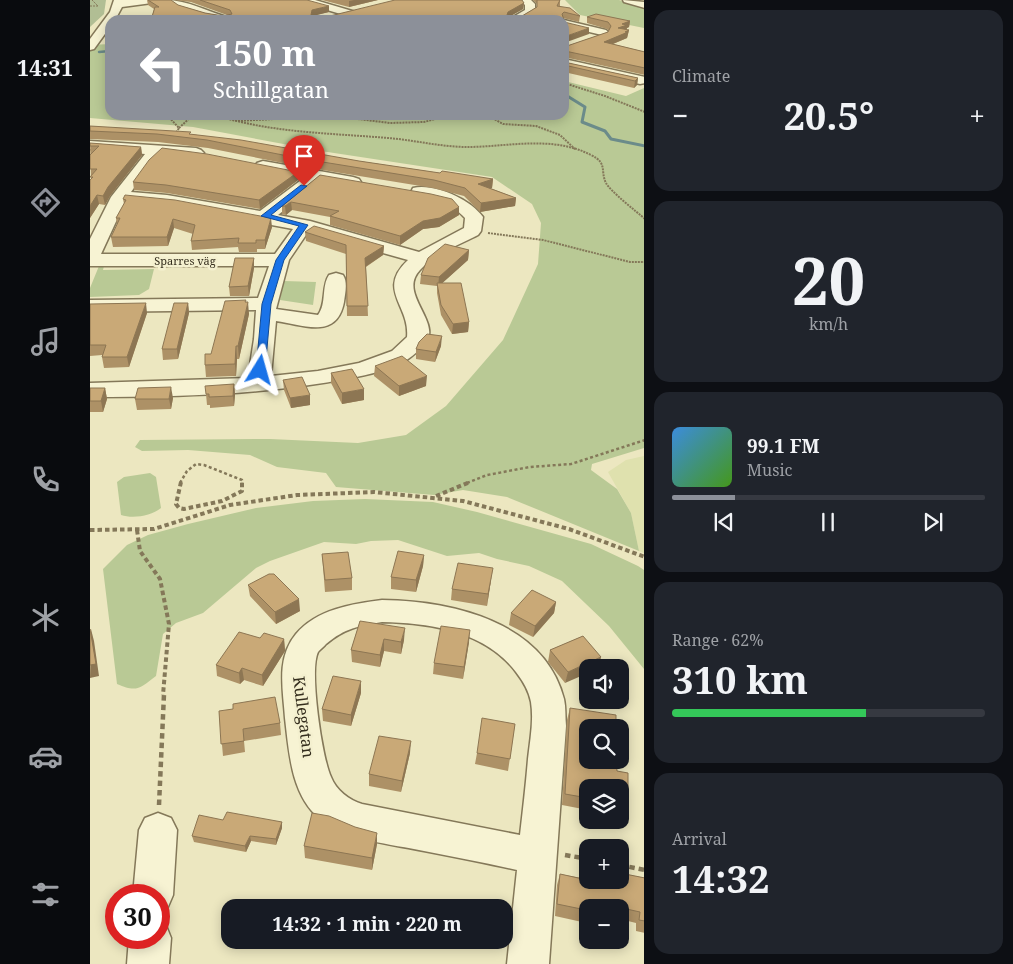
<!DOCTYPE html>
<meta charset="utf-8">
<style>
body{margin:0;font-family:"Noto Serif",serif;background:#20242c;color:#f1f3f6;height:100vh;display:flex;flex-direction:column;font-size:19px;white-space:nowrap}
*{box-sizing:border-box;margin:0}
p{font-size:16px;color:#9ea1a6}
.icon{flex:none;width:28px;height:28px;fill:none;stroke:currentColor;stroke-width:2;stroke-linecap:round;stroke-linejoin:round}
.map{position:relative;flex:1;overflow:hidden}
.panel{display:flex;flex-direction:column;gap:10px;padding:10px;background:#0d0f14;width:369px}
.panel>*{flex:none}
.banner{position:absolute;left:15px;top:15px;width:464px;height:105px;border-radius:15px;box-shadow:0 2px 12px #0003;background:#8c9099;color:#fff;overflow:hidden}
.tools{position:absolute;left:489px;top:659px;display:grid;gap:10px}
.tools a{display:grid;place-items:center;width:50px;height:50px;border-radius:10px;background:#171b24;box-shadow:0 2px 12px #0003;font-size:25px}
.speed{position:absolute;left:15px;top:884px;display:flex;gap:10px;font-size:25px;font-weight:700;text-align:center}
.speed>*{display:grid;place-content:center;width:65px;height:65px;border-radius:50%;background:#171b24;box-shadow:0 2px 12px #0003;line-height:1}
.speed .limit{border:8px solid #d22;background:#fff;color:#111}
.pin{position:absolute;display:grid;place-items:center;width:42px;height:42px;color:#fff;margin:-51px -21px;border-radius:50% 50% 50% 0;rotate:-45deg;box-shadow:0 0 5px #0007}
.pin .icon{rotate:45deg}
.me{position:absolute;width:55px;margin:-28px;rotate:8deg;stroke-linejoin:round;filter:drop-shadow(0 0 4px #0008)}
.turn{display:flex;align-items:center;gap:18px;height:105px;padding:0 25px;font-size:22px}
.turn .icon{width:65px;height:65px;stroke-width:2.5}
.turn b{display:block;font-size:35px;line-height:42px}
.big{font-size:38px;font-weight:700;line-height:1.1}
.panel .tile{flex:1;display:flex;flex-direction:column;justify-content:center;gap:8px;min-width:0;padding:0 18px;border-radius:15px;background:#20242c}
.panel .dial{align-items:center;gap:0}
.dial b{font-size:65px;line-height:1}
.song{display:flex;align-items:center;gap:15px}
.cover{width:60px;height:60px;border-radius:8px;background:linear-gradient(135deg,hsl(210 70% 55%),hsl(100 70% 35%))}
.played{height:5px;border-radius:2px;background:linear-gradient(90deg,#8c9099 20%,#363941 20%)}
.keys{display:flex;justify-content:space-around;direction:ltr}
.heat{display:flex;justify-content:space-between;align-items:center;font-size:28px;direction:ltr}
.charge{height:8px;border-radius:4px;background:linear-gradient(90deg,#34c759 62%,#363941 0)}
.trip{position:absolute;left:131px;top:899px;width:292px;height:50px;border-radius:15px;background:#171b24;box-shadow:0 2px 12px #0003;font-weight:700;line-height:50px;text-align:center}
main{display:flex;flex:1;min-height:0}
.tabs{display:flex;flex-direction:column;width:90px;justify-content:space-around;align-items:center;background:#090b0e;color:#9ea1a6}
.tabs .icon{width:35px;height:35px}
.tabs .on{color:#8c9099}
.tabs b{font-size:22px;color:#f1f3f6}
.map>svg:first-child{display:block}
</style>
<main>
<nav class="tabs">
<b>14:31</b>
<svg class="icon on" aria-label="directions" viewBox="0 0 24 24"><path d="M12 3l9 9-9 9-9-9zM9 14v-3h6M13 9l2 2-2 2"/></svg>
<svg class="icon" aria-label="music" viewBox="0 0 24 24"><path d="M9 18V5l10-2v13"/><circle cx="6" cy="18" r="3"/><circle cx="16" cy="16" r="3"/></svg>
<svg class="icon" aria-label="phone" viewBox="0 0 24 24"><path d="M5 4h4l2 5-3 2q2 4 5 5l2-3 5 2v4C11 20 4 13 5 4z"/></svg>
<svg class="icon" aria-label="climate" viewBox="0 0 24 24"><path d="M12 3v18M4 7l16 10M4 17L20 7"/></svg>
<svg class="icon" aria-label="car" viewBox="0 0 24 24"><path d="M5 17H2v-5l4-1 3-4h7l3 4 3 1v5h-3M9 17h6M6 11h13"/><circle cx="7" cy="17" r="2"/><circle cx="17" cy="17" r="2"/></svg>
<svg class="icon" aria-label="filters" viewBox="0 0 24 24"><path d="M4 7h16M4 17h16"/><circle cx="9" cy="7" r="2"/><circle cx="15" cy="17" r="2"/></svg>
</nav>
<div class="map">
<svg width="555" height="964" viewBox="0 0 555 964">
<rect width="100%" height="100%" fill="#ece7c0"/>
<path fill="#dfe1ae" d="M554 456V553L549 551 541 513 518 472 536 460Z"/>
<path fill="#b9c995" d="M475 0H529L554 8V28L490 15Z
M20 44V115H474V81L536 96 554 88V448L502 464 501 470 527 489 541 513 549 551 417 497 373 490 344 495 246 487 236 473 187 467 160 455 98 450 52 451 45 447 50 440 180 439 268 443 316 435 356 406 413 340 448 264 451 223 442 204 402 177 231 151 103 127 0 118V45Z
M9 266H14L13 270 64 269 59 289 49 295 0 297V288Z
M194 281 226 282 223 305 190 300Z
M60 473 66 477 71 508C61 516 43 519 31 515L27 482 34 477Z
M275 499 343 502 387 512 501 544 548 566 554 570V669L519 626 472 581 439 566 407 559 389 553 357 556 308 540 281 541 266 544 234 542 180 561 166 568 113 613 86 623 73 634 66 676C50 688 47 693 27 684L13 569 37 545 58 535 98 524 166 508 223 501Z"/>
<path fill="#b1be94" d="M0 0H16L14 14 0 27Z"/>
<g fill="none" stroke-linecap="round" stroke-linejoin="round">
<path stroke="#6b8b8a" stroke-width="2.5" d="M9 52 20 51"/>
<path stroke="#6b8b8a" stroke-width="3" d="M474 94 495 107 492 122 515 131 521 139 555 146"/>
<defs>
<path id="minor" d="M24 0H67L62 3 32 7 25 20H20V27L4 49 0 50V39L20 12Z
M76 0C97 0 119 12 140 18L141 20C122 20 90 14 76 0Z
M209 0H225L286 18 287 20H271L210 2Z
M430 0H441L445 4V11L431 20H418L435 10V5Z
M533 0 555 2V8L534 2Z
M473 20H474L516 30 518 32 512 35 474 26Z
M474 59 555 77V83L550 84 474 67Z
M0 141 106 148 111 150 114 153 111 156 106 158 71 155 59 167 41 192 77 195 170 211 214 178 167 169 165 166 167 163 173 161 263 177 269 179 271 182 269 185 263 187 231 181 188 215 220 221 329 252 374 228 375 218C361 202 342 200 323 196L321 192 323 188C344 183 380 199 393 217L391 231 388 235C369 245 345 253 330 270 307 294 353 322 335 344 330 349 324 355 318 359 305 369 277 375 261 378 175 395 87 397 0 397V383L158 378 164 339 166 310 0 312V300L168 298 179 266H0V239L21 197 55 154 0 149ZM35 202 86 207 203 229 185 254H11ZM218 232 318 260C286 290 320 305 317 337L302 351 269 363 228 371 181 376 186 321C213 325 247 340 254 302 255 294 258 282 253 275L246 273 239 275C231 287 237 303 228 315L186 309 199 260Z
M292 600C361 601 454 621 474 699 476 708 475 717 476 726L459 964H417L427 870C396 863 365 857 334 851 302 844 256 841 230 819 201 795 199 752 195 718 193 689 186 658 206 634 227 609 262 604 292 600ZM292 622C340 623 395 631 426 672 433 681 439 691 441 702 444 721 440 740 438 759 436 784 433 809 430 835L272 804C259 800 246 790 241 777 232 758 219 670 228 652 230 649 234 647 236 644 255 628 269 626 292 622Z
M68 813 81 818 87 830 83 895 77 909 69 912V895H43L49 830 55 818Z
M69 921 75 923 81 938 79 964H37L39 938H69Z"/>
</defs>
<use href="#minor" stroke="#847859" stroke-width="3"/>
<path stroke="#847859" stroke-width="1" stroke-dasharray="2 1" stroke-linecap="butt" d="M2 0 8 6
M0 6H8"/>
<path stroke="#847859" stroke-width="2" stroke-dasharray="2 1" stroke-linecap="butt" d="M474 83 515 96 555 112
M77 115 89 128 86 133
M125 115C182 133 239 133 298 138 324 140 351 147 377 147 418 147 462 135 501 155 518 163 510 171 516 183 520 191 547 212 555 219
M397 115 413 124 446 126 470 135 486 150
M145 121 245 116 300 123 334 122 360 115
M89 128 103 115
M398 233 453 240 540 262H555"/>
<path stroke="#847859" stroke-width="2.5" stroke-dasharray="3 2.5" stroke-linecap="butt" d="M90 483 97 471 106 464 114 465 152 480V483
M377 483 397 475 440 467 481 464 555 440"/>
<path stroke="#847859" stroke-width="4" stroke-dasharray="4.5 3" stroke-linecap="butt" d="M91 482 86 504 89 508 94 509 132 501 152 491V482
M346 496 380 482
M0 530 64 529 140 505 207 495 284 492 373 501 479 529 555 557
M47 530 50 551 70 579 79 624 73 695"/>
<path stroke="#847859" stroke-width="4.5" stroke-dasharray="5.5 4" stroke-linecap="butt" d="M69 805 74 694
M475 855 498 859
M530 865 555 870"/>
<use href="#minor" fill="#f7f3d3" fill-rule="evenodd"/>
</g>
<path fill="#ad9166" d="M57 0 88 5 115 13 133 16 137 15 101 2 84 0H217L239 12 225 15 240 16 434 3 433 9 422 15 432 16 447 7V4L443 0H470V7L490 16 489 22 473 18 61 20 64 9 58 5Z
M232 0H288L259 7Z
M497 17 540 21 539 27 537 28 536 30H539L537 38 523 44 555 52V75L474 57V47L518 32V30L517 29 497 23Z
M474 58V62L548 78 547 85 544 88 474 72Z
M0 126 101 134 269 161 350 173 403 179 402 188H400L426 198 425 206 390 212 374 196 343 188 208 166 118 148 68 142 0 139Z
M0 143 51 147 52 155 20 196 15 205 9 204 0 218 1 180Z
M208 172V180L170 209 77 193 44 190 43 182Z
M230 175 369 215 349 227 333 229 310 245 240 225V217L202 210 196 215 192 214V206Z
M33 199 182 227 175 249H167V252H149L148 247 102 250 101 241 103 234 84 228 78 246 23 247 21 237 27 225 26 218 34 204Z
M215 232 294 246 293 255 276 267 278 316H257L256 254 216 241Z
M379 250 378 260 352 283 379 322 378 332 362 334 351 315 347 293V286L330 284 331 275Z
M164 258V268L159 296H140L139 287Z
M156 302 159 314 149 359H147L146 376 116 377 115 365Z
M98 303 99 313 88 359 73 360 72 349Z
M0 304 57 313 39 367 14 368 12 357V355L0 356Z
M351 346 345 362 326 359V349Z
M285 366 336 386 309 396 284 376Z
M241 373 274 400 252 404 241 383Z
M193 380 220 405 201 408 194 390Z
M144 384 145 395 144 406 120 408V405H117L116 394Z
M0 388H15L17 399 13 412H0Z
M83 398 81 409 47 410 45 399Z
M232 554 262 578V590L235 592Z
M334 555 333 566 326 592 301 589V577Z
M401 580 397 606 361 600 362 589Z
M158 585 210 611 186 624 160 596Z
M466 602 464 613 443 637 419 625 421 613Z
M270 621 314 640 311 654 294 651 290 667 262 662 261 650Z
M493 636 475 683 458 662 460 650Z
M170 638 194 639 195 651 173 686 154 680 150 684 127 676 126 665Z
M379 642 373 679 343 674 344 663Z
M271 693 261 726 233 721 232 709Z
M480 708 527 771 538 806 534 818 530 817V788H498V810L472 805 477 720Z
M129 711 190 723 191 735 154 741 155 752 133 756Z
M425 724 418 771 385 764 387 753Z
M320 753 311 792 279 786V774Z
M133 820 192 822V828L186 845 161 841 156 852 104 842 102 836Z
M287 844 282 870 215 858 214 846Z
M494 866 555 878V933L546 931V923L530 919V908H498V912H495L492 922 465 916 467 885 470 874 491 878Z"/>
<path fill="#8d7653" d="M264 0H288L259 7V1Z
M434 3 433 9 417 18 418 12Z
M239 6V12L223 16 221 15 222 10Z
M540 21 539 27 537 28 536 31 528 28 532 24Z
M499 28V34L474 43V37Z
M539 30 537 38 513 48 514 42Z
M548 78 547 85 544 88 545 81Z
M51 147 52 155 20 196 15 205 13 196 18 187Z
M208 172V180L170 209 169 200Z
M403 179 402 188 388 193V184Z
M7 195 9 204 0 218V206Z
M426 198 425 206 390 212 391 203Z
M201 202 202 210 196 215 195 206Z
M369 207V215L349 227 333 229 310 245V236L333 221Z
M181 218 182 227 175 249V240Z
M83 219 84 228 78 246 77 237Z
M294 246 293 255 275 267V258Z
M379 250 378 260 348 287 349 277Z
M164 258V268L159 296 158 286Z
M158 302 159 314 149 359 148 346Z
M56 303 57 313 39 367 37 357Z
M98 303 99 313 88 359 87 349Z
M379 322 378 332 362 334 363 324Z
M352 336 351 346 345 362 346 352Z
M146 346 147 359 146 376 145 364Z
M337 376 336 386 309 396V386Z
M144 384 145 395 144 406 143 396Z
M81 387 83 398 81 409 79 399Z
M15 388 17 399 13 412 11 401Z
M274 389V400L252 404V393Z
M220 395V405L201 408 200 398Z
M334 555 333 566 326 592V580Z
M403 568 401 580 397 606 398 594Z
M209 599 210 611 186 624 185 612Z
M466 602 464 613 443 637 445 626Z
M315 628 314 640 311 654V642Z
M1 629 4 641 9 676 0 678Z
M380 630 379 642 373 679 374 667Z
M194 639 195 651 173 686 172 675Z
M294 639V651L290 667V655Z
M511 657 509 668H498V673L475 683 478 672Z
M152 668 154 680 150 684 149 673Z
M271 681V693L261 726V715Z
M321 741 320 753 311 792 312 781Z
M192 822V828L186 845V839Z
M287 833V844L282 870V858Z
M160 836 161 841 156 852 155 846Z"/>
<path fill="#c9a977" stroke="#8d7653" d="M58 0H81L88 5 115 13 133 16 142 14 140 10 110 0H217L239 6 222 10 221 15 240 16 305 0H432L434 3 418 12 417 15 432 16 447 7V0H470L467 6 480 8 490 16 474 12 472 14 474 20H61L65 7H69Z
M506 14 540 21 532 24 537 25 528 28 539 30 535 32H538L514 42 555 52V68L475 51 474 52V47L518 32 521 26 518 22 497 17Z
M474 20V22L499 28 474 37Z
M474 58V62L548 78 545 81 474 65Z
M0 126 101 132 99 134 151 140 269 161 350 173 352 171 403 179 388 184 426 198 391 203 375 188 344 180 208 158 117 140 67 134 0 131Z
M0 143 51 147 18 187 13 196 7 195 0 206V180L3 177H0L7 169H0V155L9 146H0Z
M72 148 117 154 208 172 169 200 76 185 43 182 59 160Z
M230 175 341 194 362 199 369 207 350 218 333 221 310 236 240 216 249 211 201 202 195 206H192Z
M35 195 85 200 181 218 175 240H166V243H148L149 238 101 241 105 225 83 219 77 237H21L30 218H26L36 200 33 199Z
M224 226 294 246 275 258 278 306H257L256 245 215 232Z
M355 244 379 250 349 277 331 275 338 258Z
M145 258H164L158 286 139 287Z
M347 283H371L379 322 363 324 351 305Z
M156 300 155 302H158L148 346H146L145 364 115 365V354H121L135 301Z
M56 303 37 357H12L16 345H0V304Z
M84 303H98L87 349H72Z
M337 334 352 336 346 352 326 349 329 342Z
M312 356 337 376 309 386 285 366Z
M262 369 274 389 252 393 241 373Z
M212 377 220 395 200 398 193 380Z
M144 384 143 396 119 397V394H116L115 386Z
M81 387 79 399H45L48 388Z
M0 388H15L11 401H0Z
M308 551 334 555 326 580 301 577Z
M258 552 262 578 235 580 232 554Z
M368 563 403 568 398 594 362 589Z
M179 574H184L209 599 185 612 158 585Z
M442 590 466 602 445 626 421 613Z
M270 621 315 628 311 642 294 639 290 655 261 650Z
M351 626 380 630 374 667 344 663Z
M0 629 6 664 0 665Z
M149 632 170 638 174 633 194 639 172 675 152 668 149 673 126 665Z
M493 636 511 657 478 672 460 650Z
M243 676 271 681 261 715 232 709Z
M185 697 190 723 153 729 154 741 131 744 129 711 143 709V704Z
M480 708 526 715V728H498V760H526L527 771 538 773V806L530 805V788H498V798L475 794Z
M392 718 425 724 420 759 387 753Z
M289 736 321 741 312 781 279 774Z
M137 812 192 822 186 839 160 836 155 846 102 836 109 815 133 820Z
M222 813 239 816 265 827 287 833 282 858 214 846Z
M494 866 498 867V880H530V873L555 878V921L549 920 550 912 496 900V910L467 904 470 874 493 879Z"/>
<path fill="#1a73e8" stroke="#114b97" d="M211 185 217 186 181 215 218 225 194 260 181 304 175 370 170 373 166 370 172 304 186 260 209 226 171 216Z"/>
<g text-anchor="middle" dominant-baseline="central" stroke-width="5" stroke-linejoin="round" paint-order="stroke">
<g font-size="11" fill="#342d1d" stroke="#f4f0cf">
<text x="95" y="260">Sparres väg</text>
</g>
<g font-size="16" fill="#342d1d" stroke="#f4f0cf">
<text transform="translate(214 717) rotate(83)">Kullegatan</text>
</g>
</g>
</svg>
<div class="tools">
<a><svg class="icon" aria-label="sound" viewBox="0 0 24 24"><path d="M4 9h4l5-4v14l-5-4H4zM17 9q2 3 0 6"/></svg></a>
<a><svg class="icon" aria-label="search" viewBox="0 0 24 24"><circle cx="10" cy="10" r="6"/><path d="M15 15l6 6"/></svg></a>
<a><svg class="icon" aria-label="layers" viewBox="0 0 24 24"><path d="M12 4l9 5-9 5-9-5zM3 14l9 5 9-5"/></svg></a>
<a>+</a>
<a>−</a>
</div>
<div class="speed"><div class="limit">30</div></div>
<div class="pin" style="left:214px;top:186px;background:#d93025"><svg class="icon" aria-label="arrive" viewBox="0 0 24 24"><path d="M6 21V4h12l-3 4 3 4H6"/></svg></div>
<svg class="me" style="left:170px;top:370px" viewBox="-20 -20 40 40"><path d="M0-17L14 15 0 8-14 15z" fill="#1a73e8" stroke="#fff" stroke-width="4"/></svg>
<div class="trip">14:32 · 1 min · 220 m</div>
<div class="banner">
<div class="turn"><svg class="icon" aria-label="left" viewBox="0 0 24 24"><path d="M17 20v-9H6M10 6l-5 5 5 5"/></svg><div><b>150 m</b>Schillgatan</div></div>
</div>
</div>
<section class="panel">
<div class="tile"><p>Climate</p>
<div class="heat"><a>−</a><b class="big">20.5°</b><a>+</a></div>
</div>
<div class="tile dial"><b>20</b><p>km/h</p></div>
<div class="tile">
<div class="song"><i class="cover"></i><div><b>99.1 FM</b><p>Music</p></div></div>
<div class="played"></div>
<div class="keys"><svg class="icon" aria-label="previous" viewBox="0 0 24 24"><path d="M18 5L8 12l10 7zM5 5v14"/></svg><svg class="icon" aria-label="pause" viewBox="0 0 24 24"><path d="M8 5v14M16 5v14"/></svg><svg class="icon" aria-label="next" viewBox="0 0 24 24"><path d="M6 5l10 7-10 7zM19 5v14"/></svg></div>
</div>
<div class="tile"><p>Range · 62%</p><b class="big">310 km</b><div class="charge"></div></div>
<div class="tile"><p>Arrival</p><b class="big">14:32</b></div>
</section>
</main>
